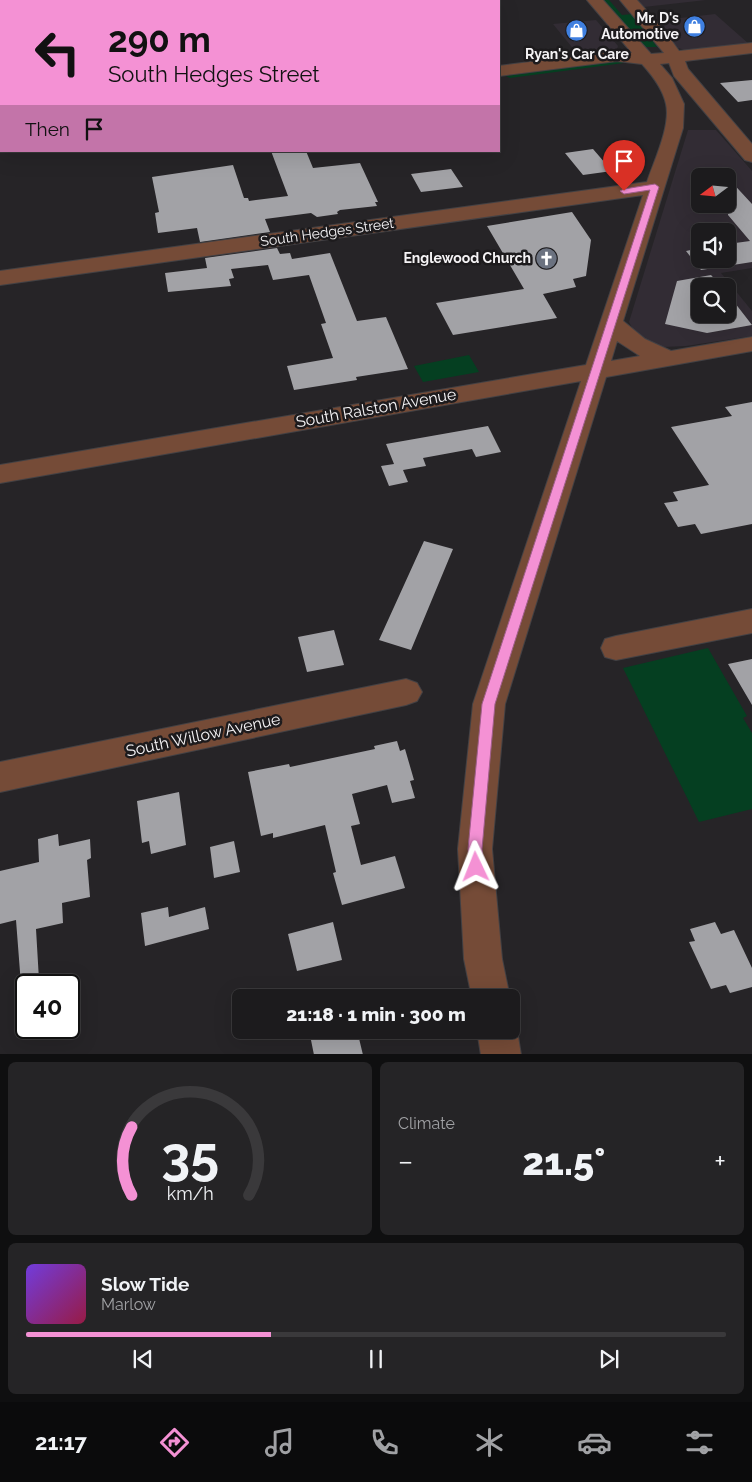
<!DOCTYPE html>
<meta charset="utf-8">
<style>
body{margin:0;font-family:Raleway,sans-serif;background:#252426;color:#f1f3f6;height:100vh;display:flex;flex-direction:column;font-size:19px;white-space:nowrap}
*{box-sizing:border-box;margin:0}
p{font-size:16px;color:#a0a1a4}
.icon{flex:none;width:28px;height:28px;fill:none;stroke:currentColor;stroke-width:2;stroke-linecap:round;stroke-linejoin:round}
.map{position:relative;height:1054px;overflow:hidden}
.details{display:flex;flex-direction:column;gap:8px;padding:8px;background:#0f0f10;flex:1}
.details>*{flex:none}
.hud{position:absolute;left:0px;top:0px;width:500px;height:152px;box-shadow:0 5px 20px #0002,0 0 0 1px #3a393b;background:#f491d4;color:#111;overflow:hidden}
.needle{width:32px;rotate:254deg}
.controls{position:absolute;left:691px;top:168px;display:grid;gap:10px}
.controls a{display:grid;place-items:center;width:45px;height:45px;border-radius:8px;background:#1c1b1d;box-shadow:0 5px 20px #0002,0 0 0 1px #3a393b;font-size:25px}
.speed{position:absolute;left:15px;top:974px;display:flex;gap:10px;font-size:25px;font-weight:700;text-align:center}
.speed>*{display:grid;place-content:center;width:65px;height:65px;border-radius:50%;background:#1c1b1d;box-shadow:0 5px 20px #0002,0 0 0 1px #3a393b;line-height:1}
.speed .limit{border:2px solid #111;border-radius:8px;background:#fff;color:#111}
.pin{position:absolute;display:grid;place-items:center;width:42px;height:42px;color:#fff;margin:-51px -21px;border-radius:50% 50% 50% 0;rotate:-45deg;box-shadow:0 0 5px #0007}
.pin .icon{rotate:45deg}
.me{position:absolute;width:55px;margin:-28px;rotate:358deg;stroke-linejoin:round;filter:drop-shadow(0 0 4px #0008)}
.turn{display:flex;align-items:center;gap:18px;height:105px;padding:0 25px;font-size:22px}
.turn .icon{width:65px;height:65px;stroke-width:2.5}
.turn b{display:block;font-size:35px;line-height:42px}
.then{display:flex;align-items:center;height:48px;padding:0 25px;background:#0003;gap:10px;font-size:19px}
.big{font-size:38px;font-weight:800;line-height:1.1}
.details .widget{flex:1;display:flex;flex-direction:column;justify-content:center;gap:8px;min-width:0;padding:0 18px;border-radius:8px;background:#252426}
.details .dial{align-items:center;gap:0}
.dial svg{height:130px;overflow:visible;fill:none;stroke:#3a393b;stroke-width:7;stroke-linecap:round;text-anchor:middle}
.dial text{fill:#f1f3f6;stroke:none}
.song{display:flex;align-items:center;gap:15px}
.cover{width:60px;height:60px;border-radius:8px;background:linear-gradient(135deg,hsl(260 70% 55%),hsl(340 70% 35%))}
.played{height:5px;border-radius:2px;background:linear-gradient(90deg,#f491d4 35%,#3a393b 35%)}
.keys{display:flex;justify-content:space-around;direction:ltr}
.heat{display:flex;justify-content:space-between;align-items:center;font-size:28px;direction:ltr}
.details .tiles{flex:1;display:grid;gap:8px;grid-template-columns:1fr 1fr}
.widget:last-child{grid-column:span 2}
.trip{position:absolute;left:232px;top:989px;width:288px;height:50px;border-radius:8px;background:#1c1b1d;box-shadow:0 5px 20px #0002,0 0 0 1px #3a393b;font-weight:800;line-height:50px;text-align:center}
.tabs{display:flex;height:80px;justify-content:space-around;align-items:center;background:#0b0b0c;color:#a0a1a4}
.tabs .icon{width:35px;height:35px}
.tabs .current{color:#f491d4}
.tabs b{font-size:22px;color:#f1f3f6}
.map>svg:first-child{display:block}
</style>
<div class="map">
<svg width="752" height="1055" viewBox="0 0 752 1055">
<rect width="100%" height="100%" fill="#262427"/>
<path fill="#322c34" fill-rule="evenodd" d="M638 0H706L644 7Z
M715 14 749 44 685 50 678 48 655 21Z
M596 20 618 46 617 49 580 57 553 24Z
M688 130H716L752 171V268L721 273 752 311V336L686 346 663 347 645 341 635 333 629 322ZM700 176H728V204H700ZM700 231H728V259H700ZM700 286H728V314H700Z"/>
<path fill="#053f21" d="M601 0H609L622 15 633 14 657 47H646Z
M619 61 624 63 510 78 506 76Z
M469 355 479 372 423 382 414 366Z
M708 648 747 716 743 718 752 733V809L699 822 623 668Z"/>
<path fill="#a2a2a6" d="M752 80V100L738 102 720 83Z
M593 149 612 171 583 175 565 153Z
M271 151H306L313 168 360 163 378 202H375L377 206 340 210 337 212 338 214 317 217 311 213 265 219 270 232 200 242 197 228 158 233 155 213 159 212 152 177 233 165 244 198H248L249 201 288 196Z
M451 169 463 187 421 192 411 174Z
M728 178 752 204V262L701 270 686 251 700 248V259H728V244L750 241 728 215Z
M572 212 591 240 586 276 573 279 576 287 543 294 557 318 453 335 436 303 524 289 487 226Z
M277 248 280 254 290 253 292 259 330 253 357 321 386 317 408 369 356 377 357 380 294 390 287 366 333 358 321 324 326 323 309 275 273 280 268 265 231 269 234 278 229 279 231 286 168 292 165 273 207 268 205 258Z
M711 275 721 286H700V314H728V294L752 325 707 333 665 324 677 281Z
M752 402V524L701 534 695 524 678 527 664 503 678 501 673 492 709 485 671 427 732 416 725 407Z
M488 426 501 452 476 457 472 449 423 458 426 466 403 470 408 482 389 486 381 466 394 464 386 444Z
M424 541 453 549 411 650 379 640Z
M334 630 344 665 307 672 298 637Z
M752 659V705L728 664Z
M397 741 400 751 405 749 414 780 410 781 415 798 392 803 387 785 352 794 360 824 351 826 361 865 395 856 405 888 342 905 333 873 336 872 325 825 273 838V833L261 836 248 772 289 764 290 767 375 749 374 746Z
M179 792 186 845 151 854 149 841 142 843 137 801Z
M58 834 59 846 90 839 91 858 87 860 90 897 62 903 63 923 36 929 39 980 21 985 16 920 0 924V871L39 862 38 839Z
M234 841 240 872 214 878 210 847Z
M168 907 169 917 205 907 209 929 145 946 141 913Z
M333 922 342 960 297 971 288 934Z
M715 922 721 934 734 930 752 968V987L730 993 726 985 711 989 689 942 695 941 690 929Z
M309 1030H357L363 1055H314Z"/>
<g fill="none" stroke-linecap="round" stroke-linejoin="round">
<defs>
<path id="minor" d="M587 0H603L651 54 664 53 620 0H637L664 30 679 51 752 43V53L685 61 688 69 752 144V162L745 160 674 76 669 63 660 64 672 78 684 104 683 128 623 321 645 339 671 351 752 337V351L606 377 505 704 492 849 502 959 510 998H472L464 959 458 849 473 704 581 381 0 483V465L586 365 643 195 0 285V271L647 182C654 161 671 126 666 104 663 89 652 75 642 64L617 61 499 76V66L617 51 632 53ZM617 341 640 356 611 361Z
M0 22H1V32H0Z
M0 134H1V146H0Z
M752 609V633L616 660 605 657 601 648 605 639 616 636Z
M406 679 417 683 422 692 417 701 406 705 0 792V762Z
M511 1017 517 1030 521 1055H481L477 1030H511Z"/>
</defs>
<use href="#minor" stroke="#434144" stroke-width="2"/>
<use href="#minor" fill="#754b37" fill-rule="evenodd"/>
</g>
<path fill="#f491d4" stroke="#9f5e8a" d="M655 184 659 187 495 704 482 849 484 867 482 872 476 874 471 872 468 849 482 704 650 190 624 194 620 191 624 189Z"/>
<defs>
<symbol id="shop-disc" viewBox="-11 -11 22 22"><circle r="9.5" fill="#3f7fe0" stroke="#1d1b1d"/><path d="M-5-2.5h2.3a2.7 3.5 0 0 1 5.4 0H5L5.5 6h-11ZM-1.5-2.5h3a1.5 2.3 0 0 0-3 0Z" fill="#fff"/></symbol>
<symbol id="church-disc" viewBox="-11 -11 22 22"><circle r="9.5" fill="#6b7280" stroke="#1d1b1d"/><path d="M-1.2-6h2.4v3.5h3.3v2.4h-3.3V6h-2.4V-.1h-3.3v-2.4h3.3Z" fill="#fff"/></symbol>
</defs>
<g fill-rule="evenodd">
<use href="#shop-disc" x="682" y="14" width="25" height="25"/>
<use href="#shop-disc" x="564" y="18" width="25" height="25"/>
<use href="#church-disc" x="534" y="246" width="25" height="25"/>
</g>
<g text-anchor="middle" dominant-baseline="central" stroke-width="5" stroke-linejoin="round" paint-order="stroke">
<g font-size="14" font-weight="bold" fill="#f5f3f5" stroke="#1d1b1d" text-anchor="end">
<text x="679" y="18">Mr. D's<tspan x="679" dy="16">Automotive</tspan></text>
<text x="577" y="54" text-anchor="middle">Ryan's Car Care</text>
<text x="531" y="258">Englewood Church</text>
</g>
<g font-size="14" fill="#f5f3f5" stroke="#1d1b1d">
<text transform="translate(327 232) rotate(-8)">South Hedges Street</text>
</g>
<g font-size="16" fill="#f5f3f5" stroke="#1d1b1d">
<text transform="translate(376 408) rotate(-10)">South Ralston Avenue</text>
<text transform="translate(203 735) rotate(-12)">South Willow Avenue</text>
</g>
</g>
</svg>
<div class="controls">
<a><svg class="needle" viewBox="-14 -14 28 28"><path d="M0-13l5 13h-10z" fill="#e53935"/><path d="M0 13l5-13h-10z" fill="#a0a1a4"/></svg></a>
<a><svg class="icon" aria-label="sound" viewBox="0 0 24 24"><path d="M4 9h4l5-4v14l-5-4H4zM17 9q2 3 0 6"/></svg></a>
<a><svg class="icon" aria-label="search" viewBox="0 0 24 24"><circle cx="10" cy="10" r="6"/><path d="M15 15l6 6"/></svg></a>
</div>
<div class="speed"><div class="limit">40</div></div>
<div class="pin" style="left:624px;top:191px;background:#d93025"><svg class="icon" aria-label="arrive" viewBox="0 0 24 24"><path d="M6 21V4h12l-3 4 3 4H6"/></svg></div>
<svg class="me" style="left:476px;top:867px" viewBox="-20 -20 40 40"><path d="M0-17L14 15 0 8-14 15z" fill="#f491d4" stroke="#fff" stroke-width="4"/></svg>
<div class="trip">21:18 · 1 min · 300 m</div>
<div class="hud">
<div class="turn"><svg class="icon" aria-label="left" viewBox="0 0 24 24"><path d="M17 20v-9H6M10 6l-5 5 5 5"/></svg><div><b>290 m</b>South Hedges Street</div></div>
<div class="then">Then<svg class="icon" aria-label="arrive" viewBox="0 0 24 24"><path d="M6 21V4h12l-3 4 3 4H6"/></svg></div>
</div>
</div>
<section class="details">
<div class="tiles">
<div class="widget dial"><svg viewBox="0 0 100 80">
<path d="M14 69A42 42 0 1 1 86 69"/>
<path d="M14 69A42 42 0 0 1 14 27" stroke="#f491d4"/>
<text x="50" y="56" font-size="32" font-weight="700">35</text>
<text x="50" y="72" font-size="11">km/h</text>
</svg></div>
<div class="widget"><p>Climate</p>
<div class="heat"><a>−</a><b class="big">21.5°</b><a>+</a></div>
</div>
<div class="widget">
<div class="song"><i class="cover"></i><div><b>Slow Tide</b><p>Marlow</p></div></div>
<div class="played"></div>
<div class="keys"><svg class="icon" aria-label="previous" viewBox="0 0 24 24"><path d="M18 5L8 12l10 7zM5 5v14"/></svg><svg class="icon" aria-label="pause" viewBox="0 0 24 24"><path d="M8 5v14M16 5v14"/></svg><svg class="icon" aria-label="next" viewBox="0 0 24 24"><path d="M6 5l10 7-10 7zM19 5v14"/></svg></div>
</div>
</div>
</section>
<nav class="tabs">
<b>21:17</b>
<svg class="icon current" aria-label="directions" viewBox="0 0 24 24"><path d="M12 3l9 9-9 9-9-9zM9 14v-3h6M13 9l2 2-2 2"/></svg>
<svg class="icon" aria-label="music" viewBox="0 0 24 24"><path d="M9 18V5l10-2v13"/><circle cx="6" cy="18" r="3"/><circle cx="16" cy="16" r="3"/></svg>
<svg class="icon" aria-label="phone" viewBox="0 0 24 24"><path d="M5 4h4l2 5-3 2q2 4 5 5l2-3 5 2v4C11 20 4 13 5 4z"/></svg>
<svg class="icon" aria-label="climate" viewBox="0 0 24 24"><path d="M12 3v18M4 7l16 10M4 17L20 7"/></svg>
<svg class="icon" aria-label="car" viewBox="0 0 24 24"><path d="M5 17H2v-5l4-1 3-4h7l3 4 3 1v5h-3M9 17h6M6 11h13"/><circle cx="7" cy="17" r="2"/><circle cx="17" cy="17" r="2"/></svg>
<svg class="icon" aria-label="filters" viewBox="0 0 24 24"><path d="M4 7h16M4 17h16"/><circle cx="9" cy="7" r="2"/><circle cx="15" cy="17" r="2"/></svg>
</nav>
